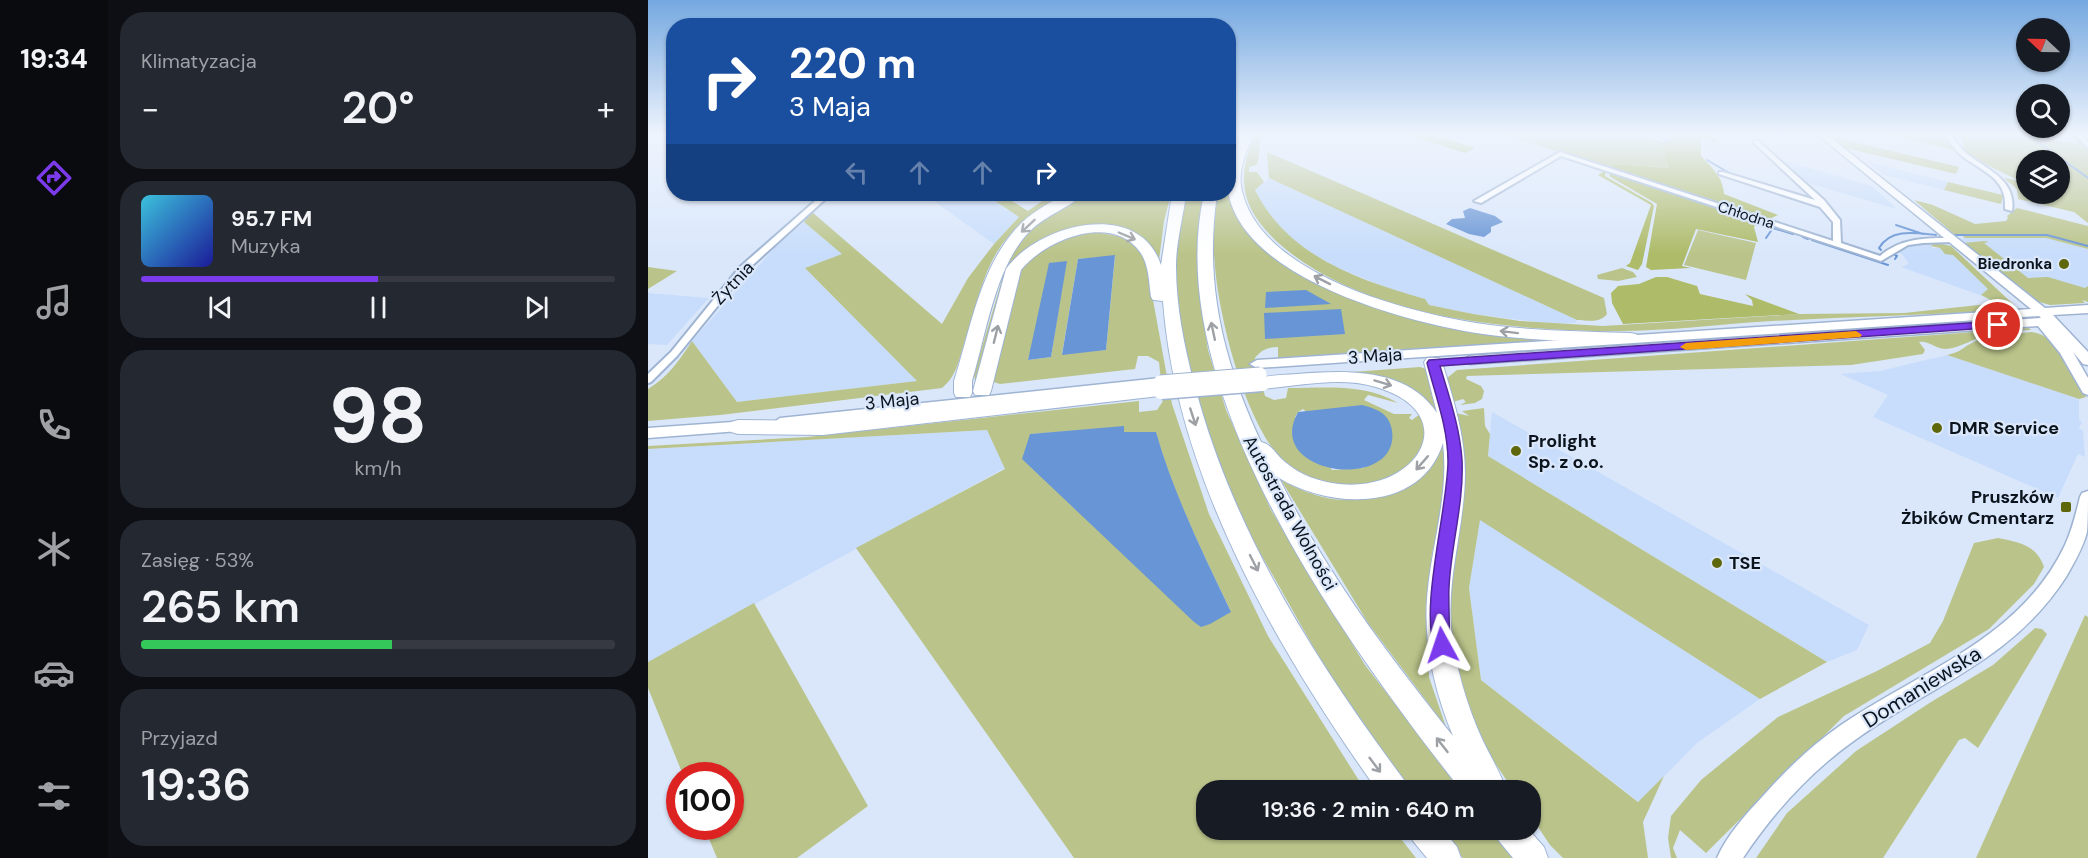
<!DOCTYPE html>
<html lang="pl">
<meta charset="utf-8">
<style>
body{margin:0;font-family:"DM Sans",sans-serif;background:#242831;color:#f1f3f6;height:100vh;display:flex;flex-direction:column;font-size:22px;white-space:nowrap}
*{box-sizing:border-box;margin:0}
p{font-size:20px;color:#9ea1a6}
.icon{flex:none;width:33px;height:33px;fill:none;stroke:currentColor;stroke-width:2;stroke-linecap:round;stroke-linejoin:round}
.map{position:relative;flex:1;overflow:hidden}
.sheet{display:flex;flex-direction:column;gap:12px;padding:12px;background:#0d0f14;width:540px}
.sheet>*{flex:none}
.hud{position:absolute;left:18px;top:18px;width:570px;height:183px;border-radius:24px;box-shadow:0 2px 4px #0004;background:#1a4fa0;color:#fff;overflow:hidden}
.needle{width:39px;rotate:292deg}
.tools{position:absolute;left:1368px;top:18px;display:grid;gap:12px}
.tools a{display:grid;place-items:center;width:54px;height:54px;border-radius:50%;background:#171b24;box-shadow:0 2px 4px #0004;font-size:30px}
.speed{position:absolute;left:18px;top:762px;display:flex;gap:12px;font-size:30px;font-weight:700;text-align:center}
.speed>*{display:grid;place-content:center;width:78px;height:78px;border-radius:50%;background:#171b24;box-shadow:0 2px 4px #0004;line-height:1}
.speed .limit{border:9px solid #d22;background:#fff;color:#111}
.pin{position:absolute;display:grid;place-items:center;width:51px;height:51px;color:#fff;margin:-26px;border:3px solid #fff;border-radius:50%;box-shadow:0 2px 6px #0007}
.me{position:absolute;width:66px;margin:-33px;rotate:355deg;stroke-linejoin:round;filter:drop-shadow(0 0 4px #0008)}
.turn{display:flex;align-items:center;gap:21px;height:126px;padding:0 24px;font-size:27px}
.turn .icon{width:78px;height:78px;stroke-width:2.5}
.turn b{display:block;font-size:42px;line-height:51px}
.lanes{display:flex;align-items:center;height:57px;padding:0 24px;background:#0003;justify-content:center;gap:30px;direction:ltr}
.lanes .off{opacity:.35}
.big{font-size:45px;font-weight:600;line-height:1.1}
.sheet .widget{flex:1;display:flex;flex-direction:column;justify-content:center;gap:9px;min-width:0;padding:0 21px;border-radius:24px;background:#242831}
.sheet .dial{align-items:center;gap:0}
.dial b{font-size:78px;line-height:1}
.song{display:flex;align-items:center;gap:18px}
.cover{width:72px;height:72px;border-radius:9px;background:linear-gradient(135deg,hsl(190 70% 55%),hsl(240 70% 35%))}
.played{height:6px;border-radius:3px;background:linear-gradient(90deg,#7c3aed 50%,#363941 50%)}
.keys{display:flex;justify-content:space-around;direction:ltr}
.heat{display:flex;justify-content:space-between;align-items:center;font-size:33px;direction:ltr}
.charge{height:9px;border-radius:4px;background:linear-gradient(90deg,#34c759 53%,#363941 0)}
.trip{position:absolute;left:548px;top:780px;width:345px;height:60px;border-radius:24px;background:#171b24;box-shadow:0 2px 4px #0004;font-weight:600;line-height:60px;text-align:center}
main{display:flex;flex:1;min-height:0}
.dock{display:flex;flex-direction:column;width:108px;justify-content:space-around;align-items:center;background:#090b0e;color:#9ea1a6}
.dock .icon{width:42px;height:42px}
.dock .active{color:#7c3aed}
.dock b{font-size:27px;color:#f1f3f6}
.map>svg:first-child{display:block}
</style>
<main>
<nav class="dock">
<b>19:34</b>
<svg class="icon active" aria-label="directions" viewBox="0 0 24 24"><path d="M12 3l9 9-9 9-9-9zM9 14v-3h6M13 9l2 2-2 2"/></svg>
<svg class="icon" aria-label="music" viewBox="0 0 24 24"><path d="M9 18V5l10-2v13"/><circle cx="6" cy="18" r="3"/><circle cx="16" cy="16" r="3"/></svg>
<svg class="icon" aria-label="phone" viewBox="0 0 24 24"><path d="M5 4h4l2 5-3 2q2 4 5 5l2-3 5 2v4C11 20 4 13 5 4z"/></svg>
<svg class="icon" aria-label="climate" viewBox="0 0 24 24"><path d="M12 3v18M4 7l16 10M4 17L20 7"/></svg>
<svg class="icon" aria-label="car" viewBox="0 0 24 24"><path d="M5 17H2v-5l4-1 3-4h7l3 4 3 1v5h-3M9 17h6M6 11h13"/><circle cx="7" cy="17" r="2"/><circle cx="17" cy="17" r="2"/></svg>
<svg class="icon" aria-label="filters" viewBox="0 0 24 24"><path d="M4 7h16M4 17h16"/><circle cx="9" cy="7" r="2"/><circle cx="15" cy="17" r="2"/></svg>
</nav>
<section class="sheet">
<div class="widget"><p>Klimatyzacja</p>
<div class="heat"><a>−</a><b class="big">20°</b><a>+</a></div>
</div>
<div class="widget">
<div class="song"><i class="cover"></i><div><b>95.7 FM</b><p>Muzyka</p></div></div>
<div class="played"></div>
<div class="keys"><svg class="icon" aria-label="previous" viewBox="0 0 24 24"><path d="M18 5L8 12l10 7zM5 5v14"/></svg><svg class="icon" aria-label="pause" viewBox="0 0 24 24"><path d="M8 5v14M16 5v14"/></svg><svg class="icon" aria-label="next" viewBox="0 0 24 24"><path d="M6 5l10 7-10 7zM19 5v14"/></svg></div>
</div>
<div class="widget dial"><b>98</b><p>km/h</p></div>
<div class="widget"><p>Zasięg · 53%</p><b class="big">265 km</b><div class="charge"></div></div>
<div class="widget"><p>Przyjazd</p><b class="big">19:36</b></div>
</section>
<div class="map">
<svg width="1440" height="858" viewBox="0 0 1440 858">
<rect width="100%" height="100%" fill="#dae7fb"/>
<path fill="#c8ddfb" d="M1136 161 1224 186 1249 209 1159 183Z
M1219 162 1236 166 1300 182 1296 190 1236 175Z
M621 178 929 320 927 323 905 324 825 314 780 305 688 267 654 247 634 230 617 210 607 190Z
M276 194H335L371 217 346 244Z
M156 222 195 254 157 268 270 381 89 402 44 341 129 245Z
M1343 237 1398 238 1440 249V300L1409 302 1378 292 1312 238Z
M1280 242 1285 248H1292L1305 255 1341 289 1333 295 1340 298 1253 267 1261 264 1254 254 1247 251 1258 245Z
M0 293 61 298 19 345 0 344Z
M1299 355 1431 399V420L1434 422 1431 428 1435 431 1437 457 1430 454 1410 498 1225 417 1240 395 1192 374 1232 371Z
M844 412 1221 625 1209 650 1179 662 840 456Z
M339 430 357 468 0 662V449Z
M832 519 1112 699 1049 743 991 802 833 680 821 588Z"/>
<path fill="#bac48a" fill-rule="evenodd" d="M607 134H613L610 162 608 165 601 167V172H609L616 182 607 190C640 256 710 280 777 299L781 305 825 314 872 321 955 326 1151 314 1256 313 1349 303 1333 295 1340 289 1305 255 1297 254 1292 248 1283 246 1286 242 1303 246 1366 305 1359 310C1281 315 1202 317 1124 321 1073 324 1021 331 970 331 863 331 718 318 634 246 595 212 586 182 607 134Z
M855 134H989L1017 142 1013 145 1022 168 966 164 960 168Z
M1237 134H1297L1306 150Z
M1307 134H1367L1430 144 1424 134H1428L1438 146 1434 147 1440 148V223L1426 212 1370 199 1369 189 1356 178 1372 181 1315 153V141ZM1378 160H1412V194H1378Z
M1185 137 1311 167 1308 174 1197 148Z
M619 152 956 298 959 314C951 324 940 320 929 320L621 178Z
M1300 182 1355 195 1353 204 1296 190Z
M581 193 594 222 676 287 706 300 797 327 844 334 915 339 630 358V347C620 347 613 350 607 358L617 396 626 400 638 398 640 388C677 388 717 383 750 403L720 395 716 400 746 414H764L761 418 764 420 772 414C775 424 779 435 776 445 762 493 675 495 642 468 597 431 568 309 566 253 565 234 567 212 570 194ZM655 409 716 468 684 470 647 417 650 412Z
M404 194H417C341 236 340 266 316 344 311 360 308 377 294 388L72 415 0 421V389C20 377 31 361 44 341L89 402 269 381 157 268 194 254 156 222 164 212 294 324 320 278 346 244 371 217 344 199 354 195 380 211Z
M436 194H523L516 221 510 268 505 252 498 241 485 233 417 231 384 244 365 263 329 381H327L326 374 358 266C377 229 400 213 436 194Z
M538 194H555L549 256 552 299 560 350 578 410 623 510 717 665 813 790H761C716 735 680 673 645 611 618 562 587 513 568 461 539 381 513 277 538 194Z
M1266 200 1285 205 1327 224 1358 221 1360 218 1359 216 1369 208 1440 226V249L1398 238H1317L1312 234H1306Z
M1050 230 1108 243 1098 280 1036 265Z
M448 232 480 238 497 256 524 404 561 514 620 636 717 790H558V830H746L768 858H426L208 548 357 469 339 430 0 449V446L159 437 491 401V412L509 410 515 401 511 362 500 356H490L487 369 352 384 342 381 372 269C391 243 418 236 448 232ZM467 256 458 350 414 354 430 259ZM418 262 403 357 380 360V359ZM476 427 475 432 508 433C526 496 555 553 583 612L383 434Z
M1336 241 1341 242 1336 243 1380 278 1400 277 1437 288 1440 286V302L1434 300 1437 303 1402 305 1388 301 1315 243Z
M0 267 29 271 0 289Z
M974 268 985 272 989 277 970 281 950 279 949 275Z
M1367 317 1370 319 784 357V356Z
M1381 328 1383 330C1370 331 1356 330 1344 333 1329 337 1312 348 1298 349 1288 349 1280 340 1271 342L1277 350 1275 354 1203 365 819 376 818 379 833 386 836 391 834 399 827 403 812 405 818 402 815 399 805 402 799 378 809 370Z
M1384 332C1414 337 1427 373 1438 397L1431 399 1299 355C1315 351 1312 349 1324 343 1340 333 1365 334 1384 332Z
M772 367 778 369 797 444 796 505 784 553 779 612 781 677 798 727 720 623 633 480C655 492 687 505 713 498 731 493 766 471 784 462L772 397 690 373Z
M836 408 837 426 842 434 840 456 1179 662 1112 699 832 520 821 588 833 680 990 802 1016 776 995 822 1000 858H915L902 845 882 815V790H865L827 733 807 672 801 624 805 560 817 482 816 454 808 413 821 416 814 411Z
M1350 538C1370 542 1389 545 1396 567L1386 584 1341 629 1196 716 1058 853 1032 830 1025 848 1029 858H1023L1020 838 1023 816 1053 780 1130 717 1229 671 1282 643 1295 621 1326 543Z
M106 603 220 806 149 858H69L56 827 82 826V776L35 775 0 688V662Z
M1437 615 1440 617V858H1328Z
M1387 628 1394 629 1399 634 1330 748 1317 738 1311 740 1235 858H1108L1139 813 1208 751 1283 702 1345 665Z
M792 830H846L870 858H815Z"/>
<path fill="#aebb68" d="M757 134H783L827 148 817 153Z
M1020 134H1061L1071 143 1053 138V156C1064 168 1075 177 1076 194L1130 215 1119 220 960 168 966 164 1021 168 1013 144 1024 139Z
M958 170 957 176 1004 203 1006 206 994 264 990 270 978 266 982 263 1003 205 950 175Z
M964 172 1111 222 1106 227 1110 242 1048 229 1034 266 1043 268 1003 270 998 267 1009 204 961 176Z
M1008 277H1019L1049 286 1052 294 1105 306 1104 300 1097 294 1151 314 975 324 964 303 963 293 970 286 991 284Z"/>
<path fill="#6895d5" d="M822 208 847 216 855 222 843 227V232L836 237 821 234 798 224 804 219 817 218 815 211Z
M467 255 458 350 414 355 430 259Z
M419 261 403 357 380 360 401 263Z
M658 290 683 304 617 308 618 292Z
M693 309 697 334 617 339 616 313Z
M714 405C729 409 741 413 744 430 753 493 614 476 650 412Z
M476 426V432H508C526 495 555 553 583 612L562 624 553 627 546 622 374 459 382 434Z"/>
<g fill="none" stroke-linecap="round" stroke-linejoin="round">
<path stroke="#6895d5" stroke-width="2" d="M1007 134 1020 141
M1379 134 1440 178
M1059 160 1083 174 1160 197
M1248 225 1275 234
M1306 235H1399L1440 246
M1155 237 1160 239
M1118 238 1125 228 1145 234
M1164 240 1240 265
M1233 250 1231 248C1243 228 1268 233 1288 235
M1247 255 1249 256 1247 259"/>
<defs>
<path id="minor" d="M1297 134H1303C1307 141 1311 147 1317 152 1337 169 1369 179 1364 211L1357 209C1357 205 1357 199 1356 195 1351 175 1329 168 1314 156 1307 150 1302 143 1297 134Z
M1427 134H1433L1440 142V148Z
M1106 141H1110L1176 200 1192 220 1193 243 1232 256C1253 238 1277 238 1304 238L1308 240 1304 242 1275 243 1260 245 1233 261 913 156 833 203 826 201 912 152 1185 241V222L1172 207 1071 174V172H1075L1167 200 1106 143Z
M175 194H183L98 271 29 356 3 382 0 383V374L23 352 92 267Z"/>
<path id="secondary" d="M1169 134H1178L1397 308 1440 305V313L1405 315 1440 352V365L1435 364 1425 352 1440 378V395L1435 393 1412 353 1390 326 822 364 815 360 822 356 1393 318 1391 316 609 368 602 364 609 360 1383 309Z
M512 378 517 379 519 382 517 385 132 428 125 423 132 418Z
M99 421 104 422 106 426 104 430 0 438V428Z
M1440 491C1440 504 1440 519 1439 532 1435 548 1426 563 1418 577 1364 661 1283 685 1207 740 1163 771 1125 813 1095 858H1069C1079 835 1098 814 1115 796 1138 770 1164 745 1193 725 1272 671 1373 639 1417 545 1424 530 1428 513 1432 497L1434 493Z"/>
<path id="motorway" d="M594 134H606C598 151 589 172 594 191 613 274 755 311 828 323 879 331 931 331 982 333L988 334 991 338 988 342 982 343C931 341 879 341 828 333 755 321 594 278 580 191 578 171 586 151 594 134Z
M419 194H435C424 206 397 216 382 231 347 266 338 335 324 381V393L322 397H308L306 393V381C322 331 331 272 366 231 380 214 400 203 419 194Z
M524 194H538C535 218 528 243 528 266 528 305 536 346 546 383 584 530 666 659 756 780L760 790H729C629 649 528 477 515 301L505 300 503 297C501 283 501 264 492 252 464 213 398 239 373 270L343 391 341 395H327L325 391 358 269C390 224 491 198 513 265Z
M556 194H569C556 284 575 360 613 442 624 444 628 455 637 462 652 475 672 482 691 484 769 493 818 414 728 387 692 376 650 386 614 389L608 387 605 383 608 379C621 375 635 375 649 374 697 370 759 367 789 413L776 362 779 358H791L794 362C805 398 817 435 817 473 817 525 799 575 803 627 807 666 819 706 835 741 843 757 853 774 858 790H813C698 644 512 389 556 194ZM795 443C801 493 785 540 780 588 774 639 786 690 805 736 740 655 677 571 631 478 682 509 773 513 795 443Z
M513 385 520 387 522 391 520 395 175 435 90 434 83 432 80 427 83 422 90 420 175 421Z
M761 830H795L809 847 813 858H779L765 841Z
M847 830H881L896 847 900 858H865L851 841Z"/>
</defs>
<use href="#minor" stroke="#9fb4d2" stroke-width="4"/>
<use href="#secondary" stroke="#9fb4d2" stroke-width="3"/>
<use href="#motorway" stroke="#9fb4d2" stroke-width="2"/>
<use href="#minor" fill="#fff" fill-rule="evenodd"/>
<use href="#secondary" fill="#fff" fill-rule="evenodd"/>
<use href="#motorway" fill="#fff" fill-rule="evenodd"/>
<defs>
<path id="secondary-bridge" d="M512 382 612 374"/>
<path id="motorway-bridge" d="M513 391 614 383"/>
</defs>
<use href="#secondary-bridge" stroke="#9fb4d2" stroke-width="15" stroke-linecap="butt"/>
<use href="#motorway-bridge" stroke="#9fb4d2" stroke-width="19" stroke-linecap="butt"/>
<use href="#secondary-bridge" stroke="#fff" stroke-width="13"/>
<use href="#motorway-bridge" stroke="#fff" stroke-width="16"/>
</g>
<defs><path id="oneway-shaft" d="M-6 0H5M1.5-3L5.5 0L1.5 3" fill="none" stroke-width="1.6" stroke-linecap="round" stroke-linejoin="round" transform="scale(1.5)"/></defs>
<g stroke="#9da1a5">
<use href="#oneway-shaft" transform="translate(380 226) rotate(137)"/>
<use href="#oneway-shaft" transform="translate(479 236) rotate(23)"/>
<use href="#oneway-shaft" transform="translate(674 280) rotate(-153)"/>
<use href="#oneway-shaft" transform="translate(565 331) rotate(-102)"/>
<use href="#oneway-shaft" transform="translate(861 332) rotate(-173)"/>
<use href="#oneway-shaft" transform="translate(348 334) rotate(-76)"/>
<use href="#oneway-shaft" transform="translate(735 383) rotate(17)"/>
<use href="#oneway-shaft" transform="translate(545 417) rotate(72)"/>
<use href="#oneway-shaft" transform="translate(774 463) rotate(131)"/>
<use href="#oneway-shaft" transform="translate(606 563) rotate(63)"/>
<use href="#oneway-shaft" transform="translate(794 745) rotate(-128)"/>
<use href="#oneway-shaft" transform="translate(727 765) rotate(53)"/>
</g>
<linearGradient id="sky" x2="0" y2="1"><stop stop-color="#75a8e0"/><stop offset="0.53" stop-color="#eef4fd"/><stop offset="1" stop-color="#eef4fd" stop-opacity="0"/></linearGradient>
<rect width="1440" height="254" fill="url(#sky)"/>
<path fill="#7c3aed" stroke="#51269a" stroke-width="1.5" d="M1350 321 1356 325 1354 327 792 366C801 396 812 428 814 460 816 503 803 545 801 587 800 599 803 645 800 651L794 653 788 651C770 613 800 508 800 461 800 428 787 394 779 363L781 360Z"/>
<path fill="#f59e0b" d="M1208 331 1214 335 1212 337 1038 350 1032 347 1038 343Z"/>
<g fill="#5e670a" stroke="#dae7fb" stroke-width="2">
<circle cx="1416" cy="264" r="6"/>
<circle cx="1289" cy="428" r="6"/>
<circle cx="868" cy="451" r="6"/>
<rect x="1412" y="501" width="12" height="12" rx="3"/>
<circle cx="1069" cy="563" r="6"/>
</g>
<g text-anchor="middle" dominant-baseline="central" stroke-width="4.5" stroke-linejoin="round" paint-order="stroke">
<g font-size="15" fill="#0b131d" stroke="#dae7fb">
<text transform="translate(1098 215) rotate(18)">Chłodna</text>
</g>
<g font-size="15" font-weight="bold" fill="#0b131d" stroke="#dae7fb" text-anchor="end">
<text x="1404" y="264">Biedronka</text>
</g>
<g font-size="18" fill="#0b131d" stroke="#dae7fb">
<text transform="translate(85 283) rotate(-47)">Żytnia</text>
<text transform="translate(727 356) rotate(-4)">3 Maja</text>
<text transform="translate(244 401) rotate(-6)">3 Maja</text>
<text transform="translate(642 513) rotate(61)">Autostrada Wolności</text>
</g>
<g font-size="18" font-weight="bold" fill="#0b131d" stroke="#dae7fb" text-anchor="start">
<text x="1301" y="428">DMR Service</text>
<text x="880" y="441">Prolight<tspan x="880" dy="21">Sp. z o.o.</tspan></text>
<text x="1406" y="497" text-anchor="end">Pruszków<tspan x="1406" dy="21">Żbików Cmentarz</tspan></text>
<text x="1081" y="563">TSE</text>
</g>
<g font-size="21" fill="#0b131d" stroke="#dae7fb">
<text transform="translate(1274 687) rotate(-32)">Domaniewska</text>
</g>
</g>
</svg>
<div class="tools">
<a><svg class="needle" viewBox="-14 -14 28 28"><path d="M0-13l5 13h-10z" fill="#e53935"/><path d="M0 13l5-13h-10z" fill="#9ea1a6"/></svg></a>
<a><svg class="icon" aria-label="search" viewBox="0 0 24 24"><circle cx="10" cy="10" r="6"/><path d="M15 15l6 6"/></svg></a>
<a><svg class="icon" aria-label="layers" viewBox="0 0 24 24"><path d="M12 4l9 5-9 5-9-5zM3 14l9 5 9-5"/></svg></a>
</div>
<div class="speed"><div class="limit">100</div></div>
<div class="pin" style="left:1350px;top:325px;background:#d93025"><svg class="icon" aria-label="arrive" viewBox="0 0 24 24"><path d="M6 21V4h12l-3 4 3 4H6"/></svg></div>
<svg class="me" style="left:794px;top:645px" viewBox="-20 -20 40 40"><path d="M0-17L14 15 0 8-14 15z" fill="#7c3aed" stroke="#fff" stroke-width="4"/></svg>
<div class="trip">19:36 · 2 min · 640 m</div>
<div class="hud">
<div class="turn"><svg class="icon" aria-label="right" viewBox="0 0 24 24"><path d="M7 20v-9h11M14 6l5 5-5 5"/></svg><div><b>220 m</b>3 Maja</div></div>
<div class="lanes"><svg class="icon off" aria-label="left" viewBox="0 0 24 24"><path d="M17 20v-9H6M10 6l-5 5 5 5"/></svg><svg class="icon off" aria-label="ahead" viewBox="0 0 24 24"><path d="M12 20V5M6 11l6-6 6 6"/></svg><svg class="icon off" aria-label="ahead" viewBox="0 0 24 24"><path d="M12 20V5M6 11l6-6 6 6"/></svg><svg class="icon" aria-label="right" viewBox="0 0 24 24"><path d="M7 20v-9h11M14 6l5 5-5 5"/></svg></div>
</div>
</div>
</main>
